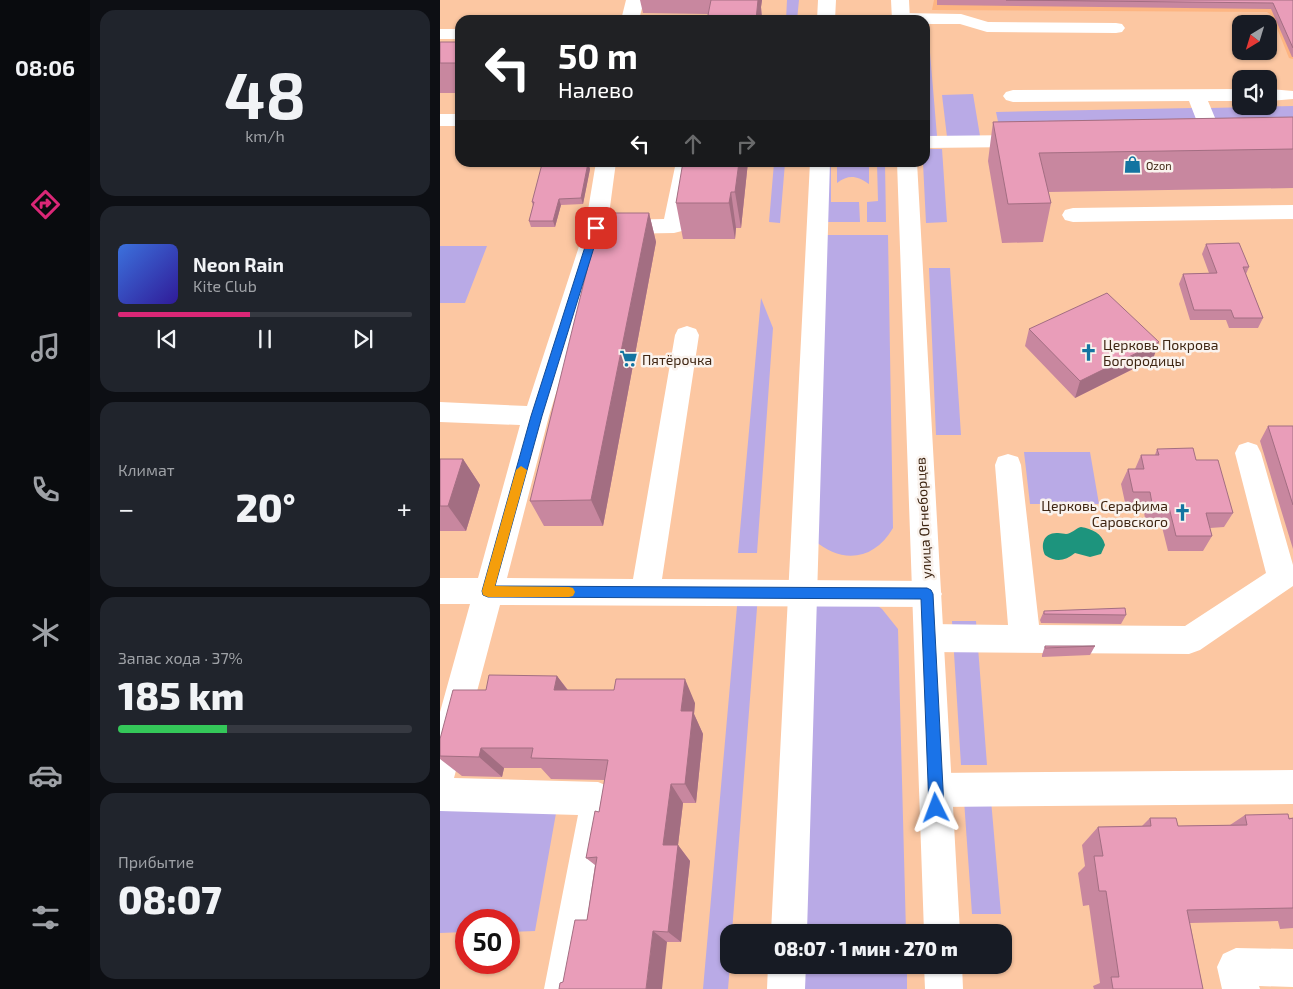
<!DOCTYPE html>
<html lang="ru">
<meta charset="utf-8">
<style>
body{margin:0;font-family:"Exo 2",sans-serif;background:#20242c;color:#f1f3f6;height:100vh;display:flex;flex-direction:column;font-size:19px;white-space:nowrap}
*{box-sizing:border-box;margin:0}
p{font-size:16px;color:#9ea1a6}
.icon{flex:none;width:28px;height:28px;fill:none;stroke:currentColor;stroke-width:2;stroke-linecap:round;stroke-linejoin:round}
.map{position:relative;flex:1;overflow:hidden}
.details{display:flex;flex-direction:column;gap:10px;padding:10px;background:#0d0f14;width:350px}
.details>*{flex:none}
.banner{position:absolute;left:15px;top:15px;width:475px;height:152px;border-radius:15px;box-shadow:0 1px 4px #0004;background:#202124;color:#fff;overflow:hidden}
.needle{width:32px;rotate:218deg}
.fabs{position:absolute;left:792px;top:15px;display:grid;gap:10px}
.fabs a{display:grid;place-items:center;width:45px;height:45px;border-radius:10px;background:#171b24;box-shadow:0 1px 4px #0004;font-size:25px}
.speed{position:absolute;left:15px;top:909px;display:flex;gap:10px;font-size:25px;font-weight:700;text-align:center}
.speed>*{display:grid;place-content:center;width:65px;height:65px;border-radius:50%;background:#171b24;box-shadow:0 1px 4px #0004;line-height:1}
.speed .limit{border:8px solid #d22;background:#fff;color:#111}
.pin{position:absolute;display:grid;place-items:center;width:42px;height:42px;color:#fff;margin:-21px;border-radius:10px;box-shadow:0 2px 8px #0006}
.me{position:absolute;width:55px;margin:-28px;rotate:357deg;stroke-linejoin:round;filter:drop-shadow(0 0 4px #0008)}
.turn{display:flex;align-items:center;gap:18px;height:105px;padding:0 20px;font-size:22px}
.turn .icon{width:65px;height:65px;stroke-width:2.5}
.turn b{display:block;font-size:35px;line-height:42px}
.lanes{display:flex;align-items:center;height:48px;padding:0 20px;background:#0003;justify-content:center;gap:25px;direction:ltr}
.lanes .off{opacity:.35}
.big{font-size:38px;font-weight:800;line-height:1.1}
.details .tile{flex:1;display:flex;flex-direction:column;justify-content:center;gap:8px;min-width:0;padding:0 18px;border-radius:15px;background:#20242c}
.details .dial{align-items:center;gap:0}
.dial b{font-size:65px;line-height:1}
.song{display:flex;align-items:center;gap:15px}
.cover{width:60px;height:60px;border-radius:8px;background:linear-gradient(135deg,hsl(220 70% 55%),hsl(250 70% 35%))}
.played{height:5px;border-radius:2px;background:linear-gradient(90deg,#db2777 45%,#363941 45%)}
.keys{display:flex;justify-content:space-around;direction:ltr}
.heat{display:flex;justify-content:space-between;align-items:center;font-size:28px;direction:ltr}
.charge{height:8px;border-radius:4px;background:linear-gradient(90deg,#34c759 37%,#363941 0)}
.trip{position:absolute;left:280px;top:924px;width:292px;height:50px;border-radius:15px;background:#171b24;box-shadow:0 1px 4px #0004;font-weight:800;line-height:50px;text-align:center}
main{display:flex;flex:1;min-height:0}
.tabs{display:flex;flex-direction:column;width:90px;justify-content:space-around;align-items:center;background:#090b0e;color:#9ea1a6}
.tabs .icon{width:35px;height:35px}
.tabs .active{color:#db2777}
.tabs b{font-size:22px;color:#f1f3f6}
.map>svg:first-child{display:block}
</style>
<main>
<nav class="tabs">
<b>08:06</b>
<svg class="icon active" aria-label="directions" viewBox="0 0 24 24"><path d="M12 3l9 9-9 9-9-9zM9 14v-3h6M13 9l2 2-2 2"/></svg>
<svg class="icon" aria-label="music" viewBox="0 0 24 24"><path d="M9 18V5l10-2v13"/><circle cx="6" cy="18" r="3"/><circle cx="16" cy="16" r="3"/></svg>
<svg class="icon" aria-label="phone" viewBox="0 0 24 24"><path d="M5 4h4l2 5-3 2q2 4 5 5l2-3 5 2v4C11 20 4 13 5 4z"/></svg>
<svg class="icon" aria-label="climate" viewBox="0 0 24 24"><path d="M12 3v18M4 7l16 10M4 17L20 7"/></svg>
<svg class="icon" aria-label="car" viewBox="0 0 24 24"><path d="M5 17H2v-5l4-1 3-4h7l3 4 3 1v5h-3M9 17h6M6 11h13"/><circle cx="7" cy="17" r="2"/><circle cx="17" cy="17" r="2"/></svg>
<svg class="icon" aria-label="filters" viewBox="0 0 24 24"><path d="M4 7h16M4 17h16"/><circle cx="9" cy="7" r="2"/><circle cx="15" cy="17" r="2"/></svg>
</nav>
<section class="details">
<div class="tile dial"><b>48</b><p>km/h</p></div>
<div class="tile">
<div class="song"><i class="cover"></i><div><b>Neon Rain</b><p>Kite Club</p></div></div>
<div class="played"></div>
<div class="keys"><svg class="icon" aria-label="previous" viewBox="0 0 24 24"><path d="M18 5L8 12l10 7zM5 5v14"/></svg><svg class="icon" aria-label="pause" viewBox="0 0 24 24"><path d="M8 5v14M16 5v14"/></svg><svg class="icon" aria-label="next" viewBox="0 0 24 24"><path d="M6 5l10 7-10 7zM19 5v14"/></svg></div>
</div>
<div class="tile"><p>Климат</p>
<div class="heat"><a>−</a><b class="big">20°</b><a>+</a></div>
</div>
<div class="tile"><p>Запас хода · 37%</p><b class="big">185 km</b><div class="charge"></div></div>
<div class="tile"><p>Прибытие</p><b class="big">08:07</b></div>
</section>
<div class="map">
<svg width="853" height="989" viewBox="0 0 853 989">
<rect width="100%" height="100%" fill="#fcc7a2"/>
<path fill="#fdb582" d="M494 0H853V59L849 58 832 16 827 12 492 10Z"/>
<path fill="#b9aae6" d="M347 0H359L357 20H346Z
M487 17 497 136H485V20Z
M533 94 540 136 507 137 502 95Z
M853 106V129L780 131 770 108Z
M752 108 762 132 561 136 556 112Z
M485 149H502L507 222 486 223 483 163 485 162Z
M334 163H345L340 223 329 222Z
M381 163H391V202H419L420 222H380Z
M397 163H429V184C417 176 409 174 397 183Z
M437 163H445L446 222H427V202L438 201Z
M380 235H448L453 528C434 561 401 564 374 540Z
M0 246H47L25 303H0Z
M489 268H510L521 435H496Z
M321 298 333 328 317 553H298Z
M584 452H650L659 504H590Z
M298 595H318L292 932H289L290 965 288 989H263Z
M431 601 442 609 458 629 466 932H359L367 624 377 605Z
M512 621H536L547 765H521Z
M524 800H551L561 914H532Z
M118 802 95 931 69 932V920H26V932L0 933V805Z
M358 965H467V989H357Z"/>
<path fill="#1d947d" d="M641 527C652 529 662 533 665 545L661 554 650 557 635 553C625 561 616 563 605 555 600 544 604 532 618 533 621 533 624 534 626 534 631 534 636 528 641 527Z"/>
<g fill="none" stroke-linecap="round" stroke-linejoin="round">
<path fill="#fff" fill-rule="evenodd" d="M186 0H204L199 20H181Z
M461 13 521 14 548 22 676 23 682 24 685 28 682 32 676 33 547 32 520 24H485V20H454L452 18 455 14Z
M0 29H20V39H0Z
M801 89V101H768L783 137 780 141 773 143 766 141 763 137 749 101 573 102 566 100 563 96 566 92 573 90Z
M829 89 853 91V99L829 101Z
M0 114H20V126H0Z
M589 135 596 137 599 141 596 145 589 147 485 148V136Z
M156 162H176L168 222 175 220 224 219 236 162H256L245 226 242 231 234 233 175 234 166 230 109 416 67 578 193 579 235 335 238 329 247 326 256 329 259 335 222 579 487 581 497 585 502 594 497 603 487 607 60 605 14 778 158 782 170 787 175 799 142 989H104L138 815 0 811V712L30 604H0V578H38L80 425 0 422V402L87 406 145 228Z
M853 205V219L633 222 625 220 622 215 625 210 633 208Z
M808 442 817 445 821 453 853 565V586L760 650 749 654 489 652 478 648 474 638 478 628 489 624 568 625 555 465 558 457 568 454 578 457 581 465 599 625 745 626 826 573 795 453 799 445Z
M853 770V804L496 807 484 802 479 790 484 778 496 773Z
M796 948 853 949V987L819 986 820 989H782L777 967 783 954Z"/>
<path fill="#fff" fill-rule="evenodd" d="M378 0H396L395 20H377Z
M451 0H469L470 20H452Z
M370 162H390L367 932H331Z
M457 162H477L520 932H484Z
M328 965H366L365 989H327Z
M484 965H522L523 989H485Z"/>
</g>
<path fill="#c8879f" d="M200 0H322L321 7 322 20 268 14 203 13Z
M497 0H853V57H852L831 9 497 5Z
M0 42H20V93H0Z
M853 117V188L608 192 611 203 603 242 562 243 548 161 553 122Z
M308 162 301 228H296L295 239H243L236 203Z
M148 163 150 169 143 204 121 205 115 227H91L89 221 93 206 92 202Z
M209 213 216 242 163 526H104L90 501Z
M766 244 809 267 806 274 823 318 818 328H789L786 320H750L739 284 743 274 769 273 762 254Z
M589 329 713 359 635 398 585 346Z
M828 426H853V549L820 441Z
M717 449 756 460 793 513 784 527 770 528 772 536 763 551H728L720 519 705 518 703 507H686L681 484 688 469H695L701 455H715Z
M0 459H23L40 485 26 531H0Z
M604 611 686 615 681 624 601 623 600 620Z
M605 646H655L650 655 602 657V655Z
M117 676 128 690 255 703 254 714 263 734 256 803H243L238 845 250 861 241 942H227L123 982 147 920 155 865 146 858 159 812 165 780 111 779 101 768H64L62 777 22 776 0 759V739L46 690Z
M805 815 853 818V928L840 929 838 921 750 923 763 989H654L653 986 660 983 649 905 643 906 638 873 645 866 642 845 658 827 702 826 710 818 738 826 790 825Z"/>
<path fill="#a36e82" d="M316 0H322L321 7 322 20H316Z
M299 162H308L301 228 295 192Z
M148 163 150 169 143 204 141 198Z
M291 192 296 228 295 239 289 203Z
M119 199 121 205 115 227 113 221Z
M209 213 216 242 163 526 151 500Z
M719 342 713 359 635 398 640 381Z
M23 459 40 485 26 531 8 506Z
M117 676 135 700 114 690Z
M245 679 255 703 254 714 263 734 256 803 245 784 241 711Z
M41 748 64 768 62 777 39 757Z
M231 784 243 803 238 845 250 861 241 942 228 932 223 845Z
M213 931 227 942 222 989H206Z"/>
<path fill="#e99db9" stroke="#a36e82" d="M271 0H318L316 20H267Z
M566 0H853V48L833 3Z
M0 42H20V63H0Z
M853 117V149L599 153 611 203 568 204 553 122Z
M243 162H299L295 192H291L289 203H236Z
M148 163 141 198 119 199 113 221H89L94 202H92L102 164Z
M161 213H209L151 500 90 501Z
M799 243 809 267H803L823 318H794L791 310H754L743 274 777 273 766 244Z
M667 293 719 342 640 381 589 329Z
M828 426H853V505Z
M753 448 756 460H778L793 513H766L772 536H736L728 503H712L710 492H693L688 469H704L701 455H719L717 449Z
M0 459H23L8 506H0Z
M685 608 686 615 604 614V611Z
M605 646H655L605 648Z
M49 675 117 676 114 690H174L176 679H245L241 711H253L245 784H231L223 845H238L228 932 213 931 206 989H119L120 983 123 982 135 920H147L157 857 146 858 155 811 159 812 168 760 91 758 93 748H41L39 757 0 756V739L13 690H46Z
M848 814 849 819 853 818V908L747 910 763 989H673L671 977H679L666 891H659L654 856H663L658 827 711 826 710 818H736L738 826 807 825 805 815Z"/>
<path fill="#1a73e8" stroke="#114b97" d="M156 225 160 228 102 416 55 586 487 588 491 590 493 594 504 808 501 813 496 815 492 813 489 808 481 599 48 597 43 595 42 591 91 416 151 228Z"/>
<path fill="#f59e0b" d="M81 466 87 470 55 586 129 587 133 588 135 592 133 596 129 597H48L43 595 42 591 76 470Z"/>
<defs>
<symbol id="shop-bare" viewBox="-9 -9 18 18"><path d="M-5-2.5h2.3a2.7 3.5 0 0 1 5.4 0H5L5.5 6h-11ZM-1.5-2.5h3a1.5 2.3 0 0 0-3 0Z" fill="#1374a1" stroke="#faf3ee" stroke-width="2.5" paint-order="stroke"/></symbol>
<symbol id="church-bare" viewBox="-9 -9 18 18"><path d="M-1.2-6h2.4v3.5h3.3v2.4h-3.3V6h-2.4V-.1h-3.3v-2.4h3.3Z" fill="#1374a1" stroke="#faf3ee" stroke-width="2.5" paint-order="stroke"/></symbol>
<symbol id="supermarket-bare" viewBox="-9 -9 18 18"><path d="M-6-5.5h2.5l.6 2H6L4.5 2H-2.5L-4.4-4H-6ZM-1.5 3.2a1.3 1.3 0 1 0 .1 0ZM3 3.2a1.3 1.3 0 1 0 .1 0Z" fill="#1374a1" stroke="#faf3ee" stroke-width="2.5" paint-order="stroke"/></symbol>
</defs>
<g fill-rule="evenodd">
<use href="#shop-bare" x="680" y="152" width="25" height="25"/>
<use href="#church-bare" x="636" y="340" width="25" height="25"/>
<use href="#supermarket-bare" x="176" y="346" width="25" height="25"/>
<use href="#church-bare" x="730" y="500" width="25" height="25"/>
</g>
<g text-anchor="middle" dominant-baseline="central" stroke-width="5" stroke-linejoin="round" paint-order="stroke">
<g font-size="11" fill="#3f2613" stroke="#faf3ee" text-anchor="start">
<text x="706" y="165">Ozon</text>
</g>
<g font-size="14" fill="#3f2613" stroke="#faf3ee" text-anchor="start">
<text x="663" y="344">Церковь Покрова<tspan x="663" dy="16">Богородицы</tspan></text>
<text x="202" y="359">Пятёрочка</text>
<text x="728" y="505" text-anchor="end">Церковь Серафима<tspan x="728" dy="16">Саровского</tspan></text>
</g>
<g font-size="14" fill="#3f2613" stroke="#faf3ee">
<text transform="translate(483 518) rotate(-93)">улица Огнеборцев</text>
</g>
</g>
</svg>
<div class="fabs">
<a><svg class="needle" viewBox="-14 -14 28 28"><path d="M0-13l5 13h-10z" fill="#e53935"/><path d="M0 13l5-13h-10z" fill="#9ea1a6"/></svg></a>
<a><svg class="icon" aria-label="sound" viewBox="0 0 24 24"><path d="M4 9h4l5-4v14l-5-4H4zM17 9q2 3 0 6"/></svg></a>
</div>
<div class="speed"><div class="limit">50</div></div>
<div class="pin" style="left:156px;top:228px;background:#d93025"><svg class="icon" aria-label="arrive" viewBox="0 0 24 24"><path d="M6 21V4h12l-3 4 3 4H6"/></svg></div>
<svg class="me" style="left:496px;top:808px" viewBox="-20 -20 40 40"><path d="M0-17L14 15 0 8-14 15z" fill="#1a73e8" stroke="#fff" stroke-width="4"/></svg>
<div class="trip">08:07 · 1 мин · 270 m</div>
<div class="banner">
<div class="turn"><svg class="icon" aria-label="left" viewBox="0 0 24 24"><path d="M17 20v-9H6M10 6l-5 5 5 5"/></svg><div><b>50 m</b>Налево</div></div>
<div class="lanes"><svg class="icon" aria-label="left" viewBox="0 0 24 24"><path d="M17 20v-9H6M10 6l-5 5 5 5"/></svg><svg class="icon off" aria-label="ahead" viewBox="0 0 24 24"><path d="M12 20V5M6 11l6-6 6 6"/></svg><svg class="icon off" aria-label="right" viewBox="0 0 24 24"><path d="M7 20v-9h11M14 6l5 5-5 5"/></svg></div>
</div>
</div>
</main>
